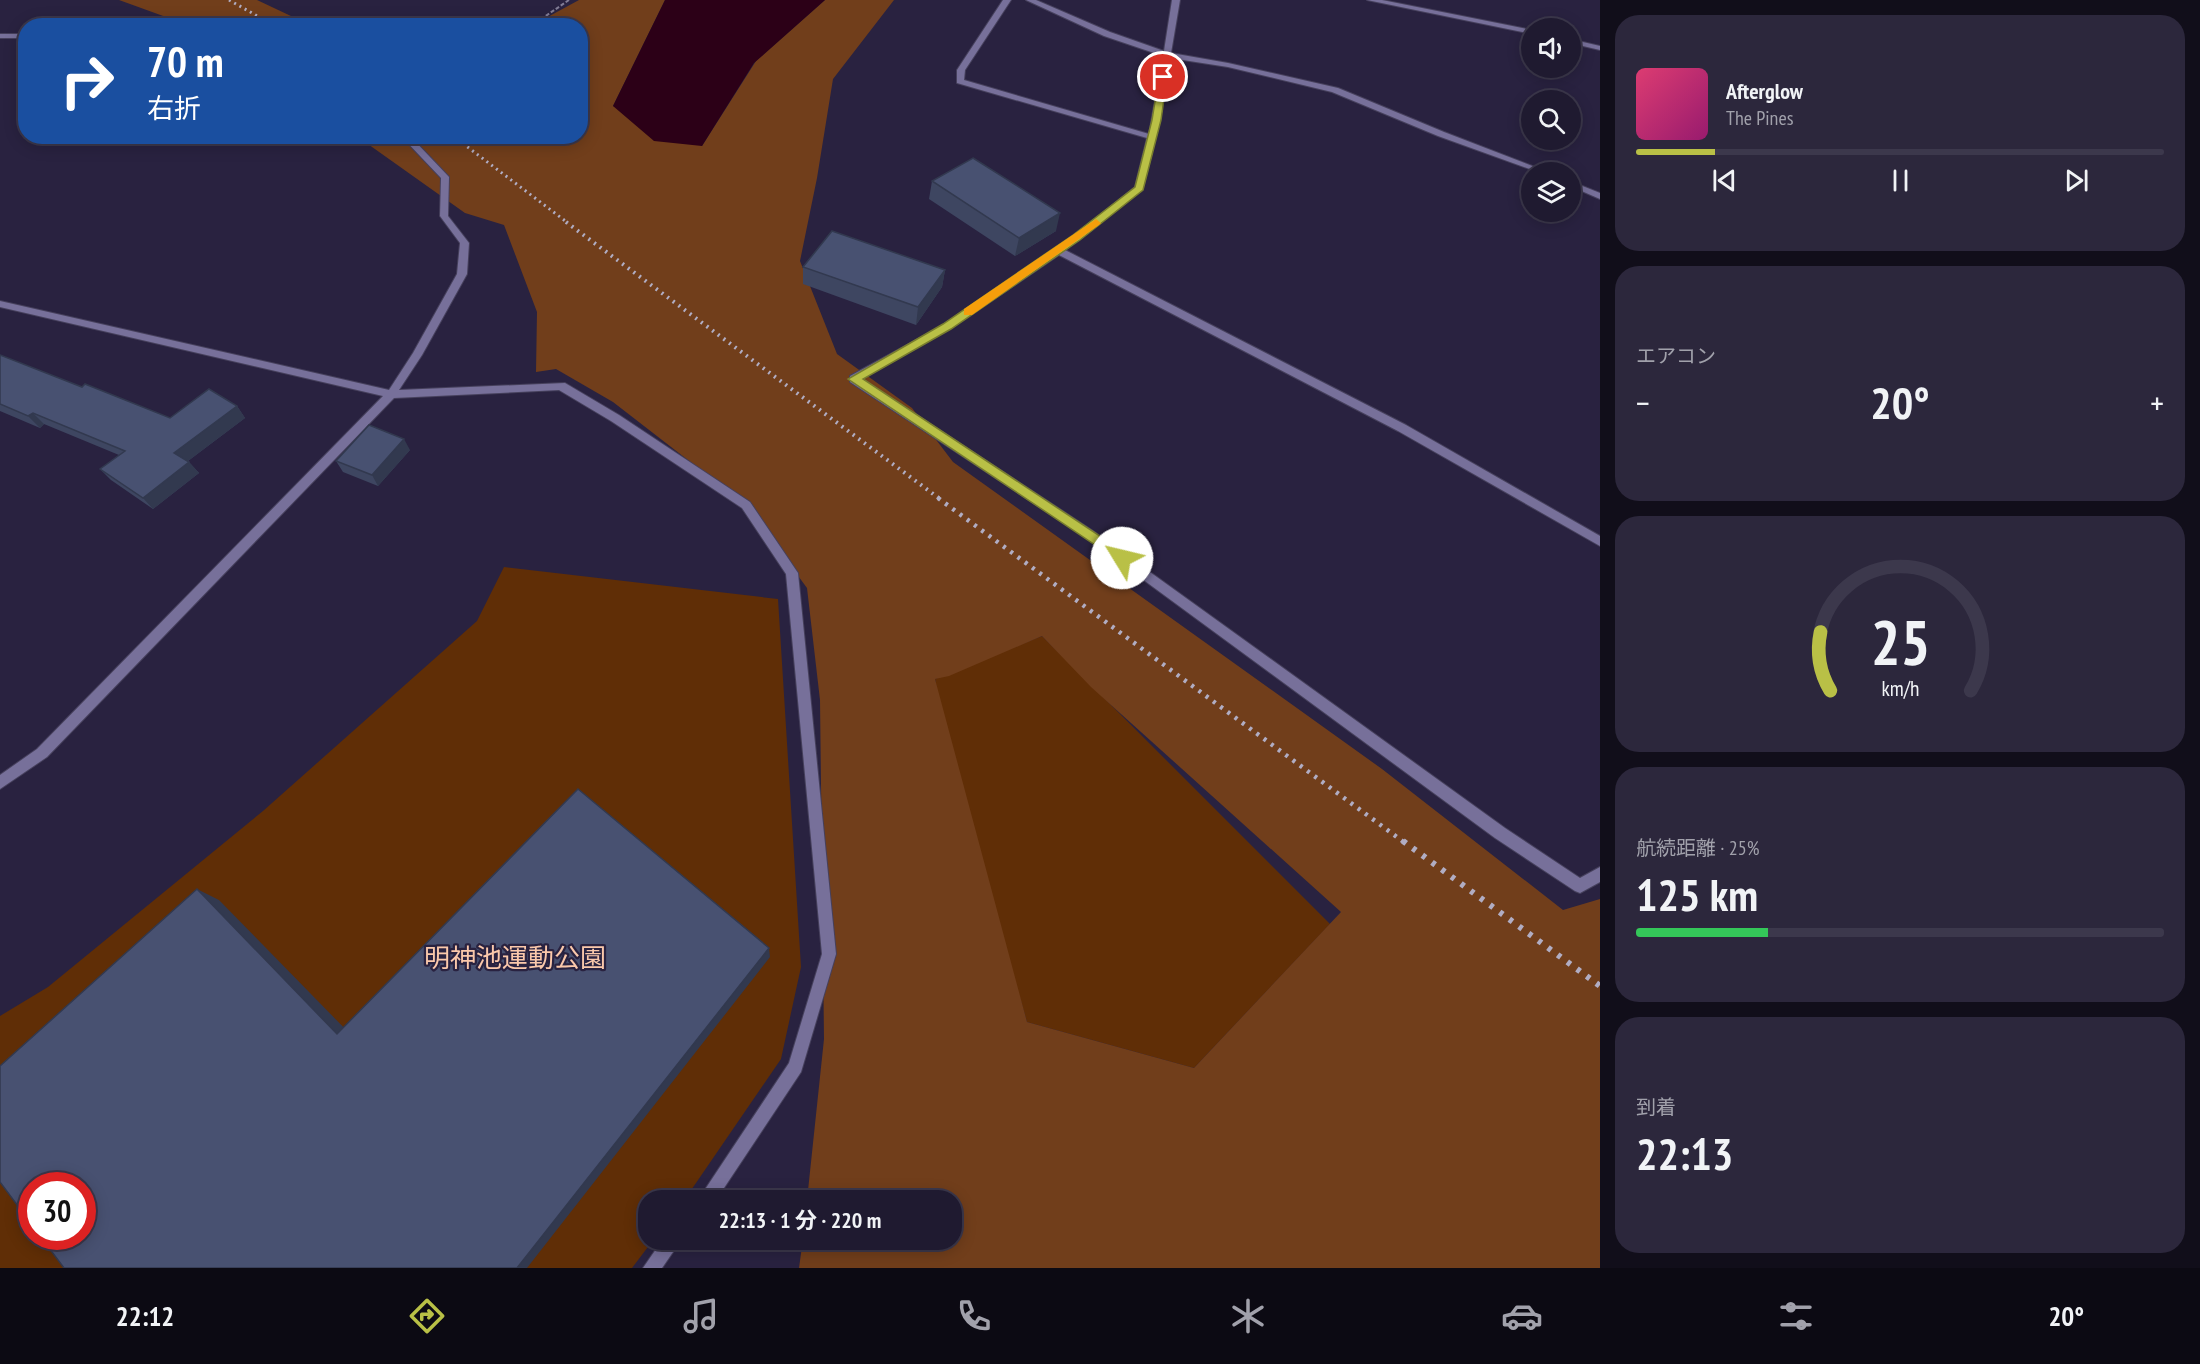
<!DOCTYPE html>
<html lang="ja">
<meta charset="utf-8">
<style>
body{margin:0;font-family:"PT Sans Narrow","Noto Sans JP",sans-serif;background:#2c273c;color:#f1f3f6;height:100vh;display:flex;flex-direction:column;font-size:22px;white-space:nowrap}
*{box-sizing:border-box;margin:0}
p{font-size:20px;color:#a1a1ab}
.icon{flex:none;width:33px;height:33px;fill:none;stroke:currentColor;stroke-width:2;stroke-linecap:round;stroke-linejoin:round}
.map{position:relative;flex:1;overflow:hidden}
.details{display:flex;flex-direction:column;gap:15px;padding:15px;background:#110e1a;width:600px}
.details>*{flex:none}
.top-card{position:absolute;left:18px;top:18px;width:570px;height:126px;border-radius:24px;box-shadow:0 3px 15px #0003,0 0 0 2px #3c384c;background:#1a4fa0;color:#fff;overflow:hidden}
.buttons{position:absolute;left:1521px;top:18px;display:grid;gap:12px}
.buttons a{display:grid;place-items:center;width:60px;height:60px;border-radius:50%;background:#1f1a30;box-shadow:0 3px 15px #0003,0 0 0 2px #3c384c;font-size:30px}
.speed{position:absolute;left:18px;top:1172px;display:flex;gap:12px;font-size:30px;font-weight:700;text-align:center}
.speed>*{display:grid;place-content:center;width:78px;height:78px;border-radius:50%;background:#1f1a30;box-shadow:0 3px 15px #0003,0 0 0 2px #3c384c;line-height:1}
.speed .limit{border:9px solid #d22;background:#fff;color:#111}
.pin{position:absolute;display:grid;place-items:center;width:51px;height:51px;color:#fff;margin:-26px;border:3px solid #fff;border-radius:50%;box-shadow:0 2px 6px #0007}
.me{position:absolute;width:66px;margin:-33px;rotate:306deg;stroke-linejoin:round;filter:drop-shadow(0 0 4px #0008)}
.turn{display:flex;align-items:center;gap:21px;height:126px;padding:0 30px;font-size:27px}
.turn .icon{width:78px;height:78px;stroke-width:2.5}
.turn b{display:block;font-size:42px;line-height:51px}
.big{font-size:45px;font-weight:700;line-height:1.1}
.details .card{flex:1;display:flex;flex-direction:column;justify-content:center;gap:9px;min-width:0;padding:0 21px;border-radius:24px;background:#2c273c}
.details .dial{align-items:center;gap:0}
.dial svg{height:156px;overflow:visible;fill:none;stroke:#3c384c;stroke-width:7;stroke-linecap:round;text-anchor:middle}
.dial text{fill:#f1f3f6;stroke:none}
.song{display:flex;align-items:center;gap:18px}
.cover{width:72px;height:72px;border-radius:9px;background:linear-gradient(135deg,hsl(340 70% 55%),hsl(320 70% 35%))}
.played{height:6px;border-radius:3px;background:linear-gradient(90deg,#b9c046 15%,#3c384c 15%)}
.keys{display:flex;justify-content:space-around;direction:ltr}
.heat{display:flex;justify-content:space-between;align-items:center;font-size:33px;direction:ltr}
.charge{height:9px;border-radius:4px;background:linear-gradient(90deg,#34c759 25%,#3c384c 0)}
.trip{position:absolute;left:638px;top:1190px;width:324px;height:60px;border-radius:24px;background:#1f1a30;box-shadow:0 3px 15px #0003,0 0 0 2px #3c384c;font-weight:700;line-height:60px;text-align:center}
.tab-bar{display:flex;height:96px;justify-content:space-around;align-items:center;background:#0c0a13;color:#a1a1ab}
.tab-bar .icon{width:42px;height:42px}
.tab-bar .active{color:#b9c046}
.tab-bar b{font-size:27px;color:#f1f3f6}
main{display:flex;flex:1;min-height:0}
.map>svg:first-child{display:block}
</style>
<main>
<div class="map">
<svg width="1600" height="1268" viewBox="0 0 1600 1268">
<rect width="100%" height="100%" fill="#292240"/>
<path fill="#602e06" fill-rule="evenodd" d="M504 567 778 599 801 967 781 1059 696 1183 684 1200H648V1239H654L632 1268H0V1016L48 987 263 811 477 621ZM32 1185H82V1236H32Z
M1042 636 1330 924 1194 1068 1027 1022 949 752 935 679Z"/>
<path fill="#713e1b" fill-rule="evenodd" d="M119 0H257L310 25H188Z
M579 0H665L613 106 702 146 756 61 825 0H894L833 79 817 178 800 261 837 354 912 408 953 462 1382 769 1563 910 1600 899V1268H799L803 1239H951V1200H807L824 1039 820 700 807 588 746 505 613 402 556 369 536 372 537 312 504 225 465 213 358 137 580 136V26L533 25ZM1042 636 1091 687 1341 912 1194 1068 1027 1022 935 679 949 676Z"/>
<path fill="#2c0017" d="M665 0H825L754 63 702 146 654 141 613 106Z"/>
<g fill="none" stroke-linecap="round" stroke-linejoin="round">
<defs>
<path id="street" d="M1003 0H1011L965 70 964 80 1149 134 1163 56 1104 36 1026 0H1036L1110 32 1164 51 1172 0H1180L1171 53 1228 63 1338 88 1444 132 1548 172H1538L1438 136 1332 92 1228 67 1170 58 1160 120 1143 188 1065 250 1406 425 1600 536V546L1398 431 1059 255 950 329 862 379 1093 531 1505 828 1580 878 1600 867V882L1580 893 1575 891 1495 838 1085 537 850 382V376L944 325 1074 236 1135 187 1147 138 957 83V70Z
M1367 0H1382L1532 30V34Z
M0 34H26V38H0Z
M1570 39 1600 46V50L1570 43Z
M401 136H410L449 177 448 216 469 243 467 274 422 355 399 390 565 383 619 415 750 502 798 573 836 954 801 1072 716 1200H698L789 1063 822 954 786 574 742 508 611 421 559 390 394 398 47 757 0 789V775L37 749 383 396 0 307V301L389 390 413 353 457 274 460 243 440 216 441 178Z
M1570 181 1600 193V199L1570 186Z
M663 1239H682L662 1268H643Z"/>
</defs>
<use href="#street" stroke="#46405c" stroke-width="2"/>
<path stroke="#817c95" stroke-width="2" stroke-dasharray="4 2" stroke-linecap="butt" d="M531 26 569 0"/>
<use href="#street" fill="#77709a" fill-rule="evenodd"/>
<path stroke="#b1adc3" stroke-width="3" stroke-dasharray="2 4" stroke-linecap="butt" d="M229 0 275 26
M453 136 568 223"/>
<path stroke="#b1adc3" stroke-width="4" stroke-dasharray="2 5" stroke-linecap="butt" d="M566 222 940 499"/>
<path stroke="#b1adc3" stroke-width="4.5" stroke-dasharray="3 6" stroke-linecap="butt" d="M938 498 1405 843"/>
<path stroke="#b1adc3" stroke-width="6" stroke-dasharray="4 8" stroke-linecap="butt" d="M1403 841 1600 986"/>
</g>
<path fill="#3e4661" d="M932 181 1056 231 1015 256 929 199Z
M803 267 945 270 942 287 916 325 803 284Z
M0 355 82 387 170 418 237 406 245 418 188 461 199 473 153 509 111 480 100 469 119 455 44 424 40 428 0 411Z
M410 450 378 486 343 472 336 461Z"/>
<path fill="#32394f" d="M1060 213 1056 231 1015 256 1019 238Z
M945 270 942 287 916 325 918 307Z
M237 406 245 418 184 464 174 453Z
M33 413 44 424 40 428 28 416Z
M404 439 410 450 378 486 372 475Z
M189 462 199 473 153 509 143 498Z
M197 889 219 900 356 1040 337 1034Z
M769 948 770 957 527 1268H517Z"/>
<path fill="#485171" stroke="#32394f" stroke-width="1.5" d="M973 158 1060 213 1019 238 932 181Z
M832 231 945 270 918 307 803 267Z
M0 355 82 387 85 384 170 418 209 389 237 406 174 453 189 462 143 498 100 469 125 451 33 413 28 416 0 404Z
M369 425 404 439 372 475 336 461Z
M578 789 769 948 517 1268H64L40 1236H82V1185H32V1225L0 1182V1066L197 889 337 1034Z"/>
<path fill="#b9c046" stroke="#787d2e" stroke-width="1.5" d="M1163 74 1167 77 1161 120 1143 190 1080 240 951 329 863 379 1127 554 1129 558 1122 563 848 379 943 324 1073 235 1135 187 1152 120 1159 77Z"/>
<path fill="#f59e0b" d="M1096 219 1101 223 1099 225 972 315H964V309Z"/>
<g text-anchor="middle" dominant-baseline="central" stroke-width="4.5" stroke-linejoin="round" paint-order="stroke">
<g font-size="26" fill="#fac8ab" stroke="#292240">
<text x="515" y="957">明神池運動公園</text>
</g>
</g>
</svg>
<div class="buttons">
<a><svg class="icon" aria-label="sound" viewBox="0 0 24 24"><path d="M4 9h4l5-4v14l-5-4H4zM17 9q2 3 0 6"/></svg></a>
<a><svg class="icon" aria-label="search" viewBox="0 0 24 24"><circle cx="10" cy="10" r="6"/><path d="M15 15l6 6"/></svg></a>
<a><svg class="icon" aria-label="layers" viewBox="0 0 24 24"><path d="M12 4l9 5-9 5-9-5zM3 14l9 5 9-5"/></svg></a>
</div>
<div class="speed"><div class="limit">30</div></div>
<div class="pin" style="left:1163px;top:77px;background:#d93025"><svg class="icon" aria-label="arrive" viewBox="0 0 24 24"><path d="M6 21V4h12l-3 4 3 4H6"/></svg></div>
<svg class="me" style="left:1122px;top:558px" viewBox="-20 -20 40 40"><circle r="19" fill="#fff"/><path d="M0-13L10 11 0 6-10 11z" fill="#b9c046"/></svg>
<div class="trip">22:13 · 1 分 · 220 m</div>
<div class="top-card">
<div class="turn"><svg class="icon" aria-label="right" viewBox="0 0 24 24"><path d="M7 20v-9h11M14 6l5 5-5 5"/></svg><div><b>70 m</b>右折</div></div>
</div>
</div>
<section class="details">
<div class="card">
<div class="song"><i class="cover"></i><div><b>Afterglow</b><p>The Pines</p></div></div>
<div class="played"></div>
<div class="keys"><svg class="icon" aria-label="previous" viewBox="0 0 24 24"><path d="M18 5L8 12l10 7zM5 5v14"/></svg><svg class="icon" aria-label="pause" viewBox="0 0 24 24"><path d="M8 5v14M16 5v14"/></svg><svg class="icon" aria-label="next" viewBox="0 0 24 24"><path d="M6 5l10 7-10 7zM19 5v14"/></svg></div>
</div>
<div class="card"><p>エアコン</p>
<div class="heat"><a>−</a><b class="big">20°</b><a>+</a></div>
</div>
<div class="card dial"><svg viewBox="0 0 100 80">
<path d="M14 69A42 42 0 1 1 86 69"/>
<path d="M14 69A42 42 0 0 1 9 39" stroke="#b9c046"/>
<text x="50" y="56" font-size="32" font-weight="700">25</text>
<text x="50" y="72" font-size="11">km/h</text>
</svg></div>
<div class="card"><p>航続距離 · 25%</p><b class="big">125 km</b><div class="charge"></div></div>
<div class="card"><p>到着</p><b class="big">22:13</b></div>
</section>
</main>
<nav class="tab-bar">
<b>22:12</b>
<svg class="icon active" aria-label="directions" viewBox="0 0 24 24"><path d="M12 3l9 9-9 9-9-9zM9 14v-3h6M13 9l2 2-2 2"/></svg>
<svg class="icon" aria-label="music" viewBox="0 0 24 24"><path d="M9 18V5l10-2v13"/><circle cx="6" cy="18" r="3"/><circle cx="16" cy="16" r="3"/></svg>
<svg class="icon" aria-label="phone" viewBox="0 0 24 24"><path d="M5 4h4l2 5-3 2q2 4 5 5l2-3 5 2v4C11 20 4 13 5 4z"/></svg>
<svg class="icon" aria-label="climate" viewBox="0 0 24 24"><path d="M12 3v18M4 7l16 10M4 17L20 7"/></svg>
<svg class="icon" aria-label="car" viewBox="0 0 24 24"><path d="M5 17H2v-5l4-1 3-4h7l3 4 3 1v5h-3M9 17h6M6 11h13"/><circle cx="7" cy="17" r="2"/><circle cx="17" cy="17" r="2"/></svg>
<svg class="icon" aria-label="filters" viewBox="0 0 24 24"><path d="M4 7h16M4 17h16"/><circle cx="9" cy="7" r="2"/><circle cx="15" cy="17" r="2"/></svg>
<b>20°</b>
</nav>
